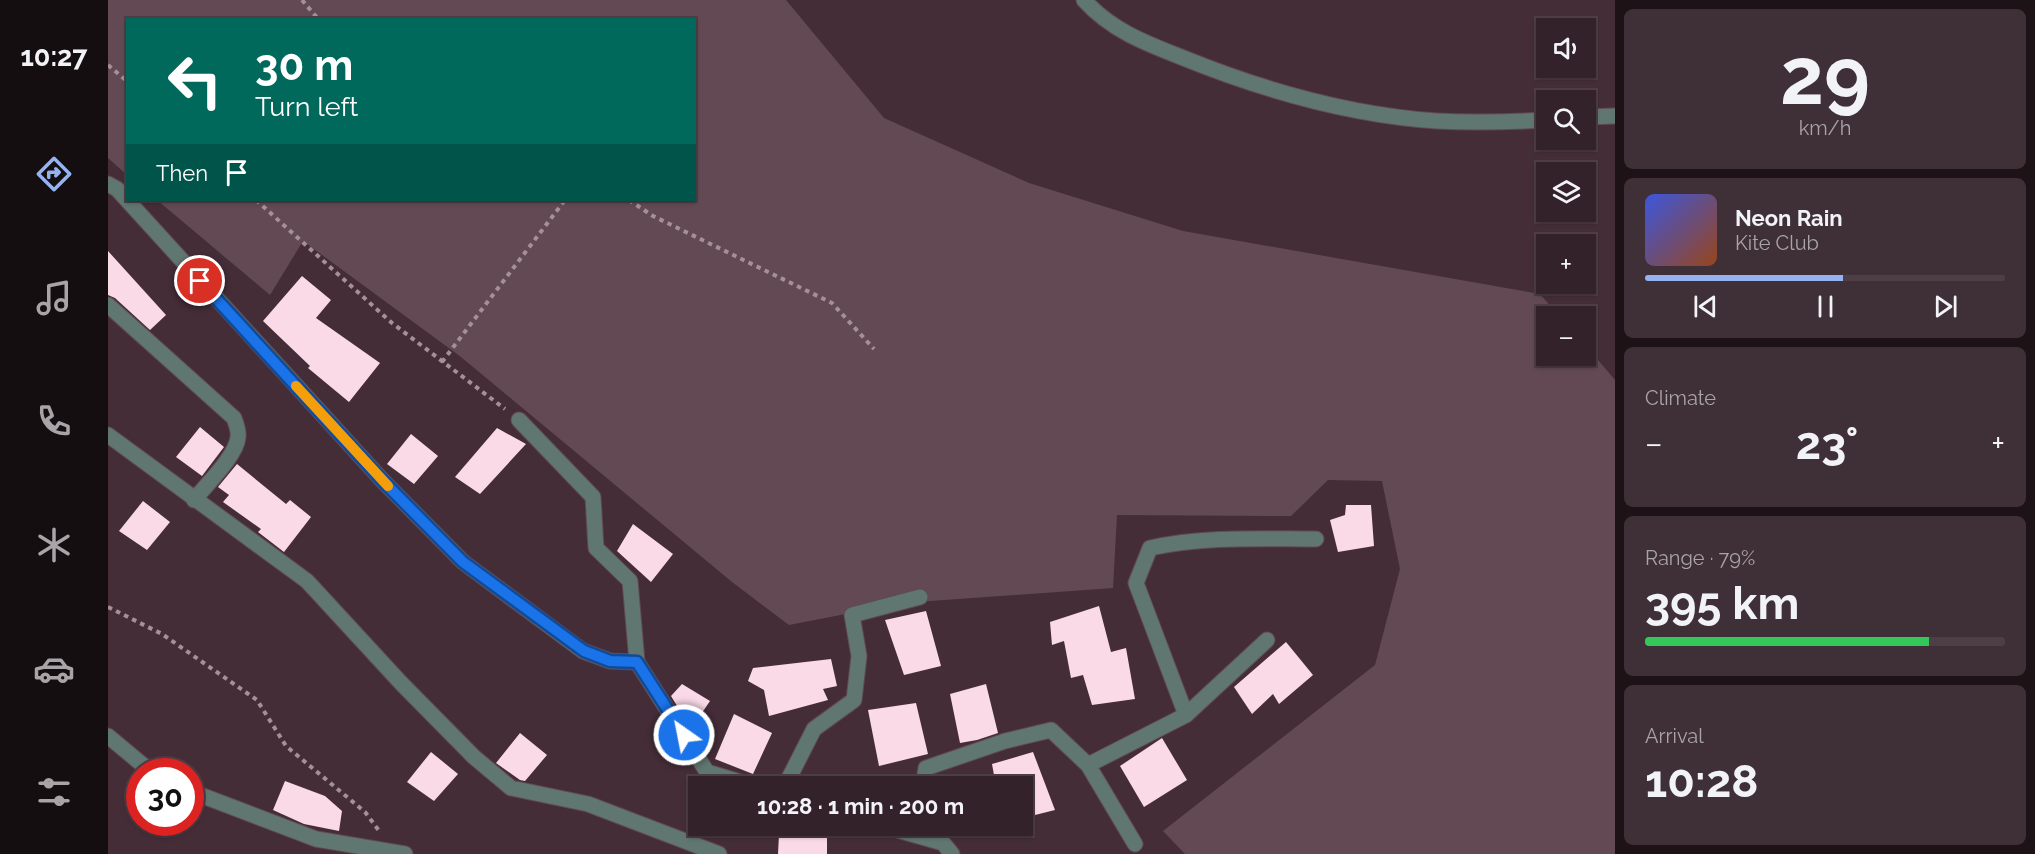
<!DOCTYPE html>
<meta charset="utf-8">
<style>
body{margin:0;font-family:Raleway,sans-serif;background:#3f2f36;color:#f1f3f6;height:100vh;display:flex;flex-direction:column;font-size:22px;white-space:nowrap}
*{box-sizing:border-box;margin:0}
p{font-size:20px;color:#a9a4a8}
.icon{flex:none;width:33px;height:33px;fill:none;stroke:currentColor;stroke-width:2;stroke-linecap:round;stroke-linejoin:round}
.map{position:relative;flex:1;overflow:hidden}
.panel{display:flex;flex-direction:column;gap:9px;padding:9px;background:#1d1317;width:420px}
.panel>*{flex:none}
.top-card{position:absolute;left:18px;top:18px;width:570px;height:183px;border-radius:0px;box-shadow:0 2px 4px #0004,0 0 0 2px #4e3f47;background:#00695c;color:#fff;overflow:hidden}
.tools{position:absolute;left:1428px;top:18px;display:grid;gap:12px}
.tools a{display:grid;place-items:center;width:60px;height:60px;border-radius:0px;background:#34222a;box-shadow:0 2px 4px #0004,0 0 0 2px #4e3f47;font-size:30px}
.speed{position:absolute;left:18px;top:758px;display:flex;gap:12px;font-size:30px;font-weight:700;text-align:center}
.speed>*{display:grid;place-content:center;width:78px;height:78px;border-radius:50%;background:#34222a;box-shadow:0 2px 4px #0004,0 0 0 2px #4e3f47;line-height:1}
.speed .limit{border:9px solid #d22;background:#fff;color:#111}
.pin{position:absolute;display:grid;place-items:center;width:51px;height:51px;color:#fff;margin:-26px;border:3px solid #fff;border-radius:50%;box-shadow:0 2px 6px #0007}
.me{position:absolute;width:66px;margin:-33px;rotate:327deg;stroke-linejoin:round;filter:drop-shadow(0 0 4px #0008)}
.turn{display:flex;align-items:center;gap:21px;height:126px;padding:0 30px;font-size:27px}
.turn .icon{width:78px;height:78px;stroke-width:2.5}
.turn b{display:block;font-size:42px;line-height:51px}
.then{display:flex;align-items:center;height:57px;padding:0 30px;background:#0003;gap:12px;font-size:22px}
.big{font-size:45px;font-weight:700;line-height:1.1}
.panel .tile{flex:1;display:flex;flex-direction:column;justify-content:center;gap:9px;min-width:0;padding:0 21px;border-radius:9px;background:#3f2f36}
.panel .dial{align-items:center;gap:0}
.dial b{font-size:78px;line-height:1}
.song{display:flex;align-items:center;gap:18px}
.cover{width:72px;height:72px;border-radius:9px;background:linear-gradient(135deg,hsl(230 70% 55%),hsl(20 70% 35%))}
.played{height:6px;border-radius:3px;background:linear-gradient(90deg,#95b2f1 55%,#4e3f47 55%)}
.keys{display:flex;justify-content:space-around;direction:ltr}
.heat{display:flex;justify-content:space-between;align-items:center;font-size:33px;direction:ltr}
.charge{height:9px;border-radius:4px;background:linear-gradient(90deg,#34c759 79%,#4e3f47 0)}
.trip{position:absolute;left:580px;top:776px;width:345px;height:60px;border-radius:0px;background:#34222a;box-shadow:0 2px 4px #0004,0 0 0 2px #4e3f47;font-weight:700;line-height:60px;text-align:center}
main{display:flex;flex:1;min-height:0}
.tab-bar{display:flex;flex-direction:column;width:108px;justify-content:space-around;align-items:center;background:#150e11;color:#a9a4a8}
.tab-bar .icon{width:42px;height:42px}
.tab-bar .selected{color:#95b2f1}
.tab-bar b{font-size:27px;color:#f1f3f6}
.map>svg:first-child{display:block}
</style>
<main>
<nav class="tab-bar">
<b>10:27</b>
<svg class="icon selected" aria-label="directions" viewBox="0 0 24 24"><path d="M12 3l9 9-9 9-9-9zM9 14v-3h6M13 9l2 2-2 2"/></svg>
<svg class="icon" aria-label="music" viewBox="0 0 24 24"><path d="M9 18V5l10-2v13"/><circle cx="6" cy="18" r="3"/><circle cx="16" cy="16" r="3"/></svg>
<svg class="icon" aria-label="phone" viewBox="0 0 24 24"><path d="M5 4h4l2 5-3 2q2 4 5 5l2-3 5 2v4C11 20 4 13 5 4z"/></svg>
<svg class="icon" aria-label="climate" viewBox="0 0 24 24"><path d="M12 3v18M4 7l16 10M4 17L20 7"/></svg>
<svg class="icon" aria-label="car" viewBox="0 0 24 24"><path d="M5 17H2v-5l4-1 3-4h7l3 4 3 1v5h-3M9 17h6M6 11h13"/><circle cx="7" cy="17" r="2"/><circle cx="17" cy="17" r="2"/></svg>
<svg class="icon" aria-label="filters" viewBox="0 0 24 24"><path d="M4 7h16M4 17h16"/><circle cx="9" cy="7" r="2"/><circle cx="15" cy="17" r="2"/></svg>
</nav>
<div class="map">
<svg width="1507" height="854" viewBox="0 0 1507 854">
<rect width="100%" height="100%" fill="#452d38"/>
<path fill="#624954" d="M0 0H678L776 118 921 183 1075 231 1432 294 1451 316H1438V356H1478V346L1507 380V854H1077L1055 831 1267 665 1292 569 1274 481 1220 480 1183 516 1009 515 1005 588 794 603 681 625 624 582 353 357 195 241 162 295 49 200H586V20H20L19 175 0 158Z"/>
<path fill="#fbdae8" d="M0 251 58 315 42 330 7 298 0 295Z
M194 276 223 300 208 318 272 363 241 402 200 368 202 366 155 321Z
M92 427 116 447 94 476 68 457Z
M389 428 418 444 372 494 347 477Z
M303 434 330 456 306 484 279 464Z
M129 464 178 504 182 500 203 517 176 552 150 532 153 529 115 502 121 495 110 487Z
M35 501 62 522 39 550 11 531Z
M1238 505H1263L1266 546 1230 552 1222 520 1237 515Z
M525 524 565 554 543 582 509 551Z
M991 606 1003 652 1018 648 1027 699 984 705 975 675 963 678 956 641 944 645 942 622Z
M818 611 833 666 796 675 777 620Z
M1178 642 1205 675 1171 704 1165 694 1144 714 1126 687Z
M723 659 729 686 715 689 720 700 661 716 656 690 640 681 645 668Z
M574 684 602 701 583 729 563 696Z
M878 684 890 733 869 740 852 743 842 694Z
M808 703 820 754 771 766 760 710Z
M626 714 664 733 645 774 607 759Z
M412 733 439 755 417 781 412 780 388 763Z
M1054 738 1079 780 1036 807 1012 766Z
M323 752 350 774 326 801 299 782Z
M925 752 947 810 915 818V786H888L884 764Z
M177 781 217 796 234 811 231 831 196 824 165 810Z
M671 834 719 835V854H670Z"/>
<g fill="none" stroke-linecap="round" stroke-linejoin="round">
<defs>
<path id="minor" d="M976 0C1003 30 1037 43 1073 57 1154 90 1241 115 1329 121 1366 123 1402 122 1438 120
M1478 117 1507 116
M0 184 9 189 274 480 355 562 475 651 502 661 529 662
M0 305 126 418C128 424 131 430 130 437 129 455 98 485 86 500
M411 420 485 497 488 548 522 581 529 662 599 772 645 786
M0 435 199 581 293 683 366 757 403 788 480 804 611 854
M1078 715 1028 583 1042 548C1096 536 1152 539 1208 539
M0 736 42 771
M980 765 1078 715 1159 640
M677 786 706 729 746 700 751 656 744 615 812 597
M815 786 818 768 897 741 943 730 980 765 1027 844
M82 791 208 839 297 854
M772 825 835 843 844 854"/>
</defs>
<use href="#minor" stroke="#614a54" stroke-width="17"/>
<path stroke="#a49099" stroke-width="4" stroke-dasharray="4.5 4.5" stroke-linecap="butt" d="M194 0 211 20
M0 65 20 82
M148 200 284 323 397 409
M521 200 545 216 724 303 766 349
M334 362 457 200
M0 607 54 634 149 700 178 746 257 812 272 832"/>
<use href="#minor" stroke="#607670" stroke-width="15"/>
</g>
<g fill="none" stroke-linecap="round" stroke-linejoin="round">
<defs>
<path id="route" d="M92 281 274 480 355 562 476 651 502 661 529 662 576 735"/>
</defs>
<use href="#route" stroke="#114b97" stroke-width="15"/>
<use href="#route" stroke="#1a73e8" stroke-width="10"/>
<path stroke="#f59e0b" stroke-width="10" d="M188 386 280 486"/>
</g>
</svg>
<div class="tools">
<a><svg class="icon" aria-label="sound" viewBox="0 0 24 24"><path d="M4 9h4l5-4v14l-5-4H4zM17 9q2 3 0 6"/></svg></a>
<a><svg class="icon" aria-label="search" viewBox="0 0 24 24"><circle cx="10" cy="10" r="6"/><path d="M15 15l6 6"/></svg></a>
<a><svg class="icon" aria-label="layers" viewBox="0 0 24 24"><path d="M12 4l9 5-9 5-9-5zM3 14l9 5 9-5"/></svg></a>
<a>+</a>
<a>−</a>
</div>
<div class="speed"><div class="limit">30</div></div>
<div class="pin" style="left:92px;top:281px;background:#d93025"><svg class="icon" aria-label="arrive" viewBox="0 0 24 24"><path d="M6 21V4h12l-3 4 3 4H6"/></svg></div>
<svg class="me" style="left:576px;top:735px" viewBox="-20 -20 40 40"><circle r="17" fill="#1a73e8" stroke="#fff" stroke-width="3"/><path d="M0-11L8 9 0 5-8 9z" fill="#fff"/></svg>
<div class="trip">10:28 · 1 min · 200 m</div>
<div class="top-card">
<div class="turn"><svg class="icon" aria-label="left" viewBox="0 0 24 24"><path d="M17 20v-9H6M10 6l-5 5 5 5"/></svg><div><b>30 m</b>Turn left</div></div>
<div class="then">Then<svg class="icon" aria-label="arrive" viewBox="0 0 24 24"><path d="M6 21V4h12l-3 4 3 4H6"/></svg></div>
</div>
</div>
<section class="panel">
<div class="tile dial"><b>29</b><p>km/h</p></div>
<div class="tile">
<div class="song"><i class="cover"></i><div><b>Neon Rain</b><p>Kite Club</p></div></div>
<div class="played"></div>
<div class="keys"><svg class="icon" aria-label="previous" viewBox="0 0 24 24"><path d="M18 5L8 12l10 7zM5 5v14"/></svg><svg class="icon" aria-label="pause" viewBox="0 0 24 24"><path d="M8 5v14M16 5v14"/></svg><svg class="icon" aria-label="next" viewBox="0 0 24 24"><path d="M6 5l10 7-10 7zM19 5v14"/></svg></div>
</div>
<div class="tile"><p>Climate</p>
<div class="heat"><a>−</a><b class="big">23°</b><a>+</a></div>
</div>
<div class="tile"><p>Range · 79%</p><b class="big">395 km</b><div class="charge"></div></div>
<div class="tile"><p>Arrival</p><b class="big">10:28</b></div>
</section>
</main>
